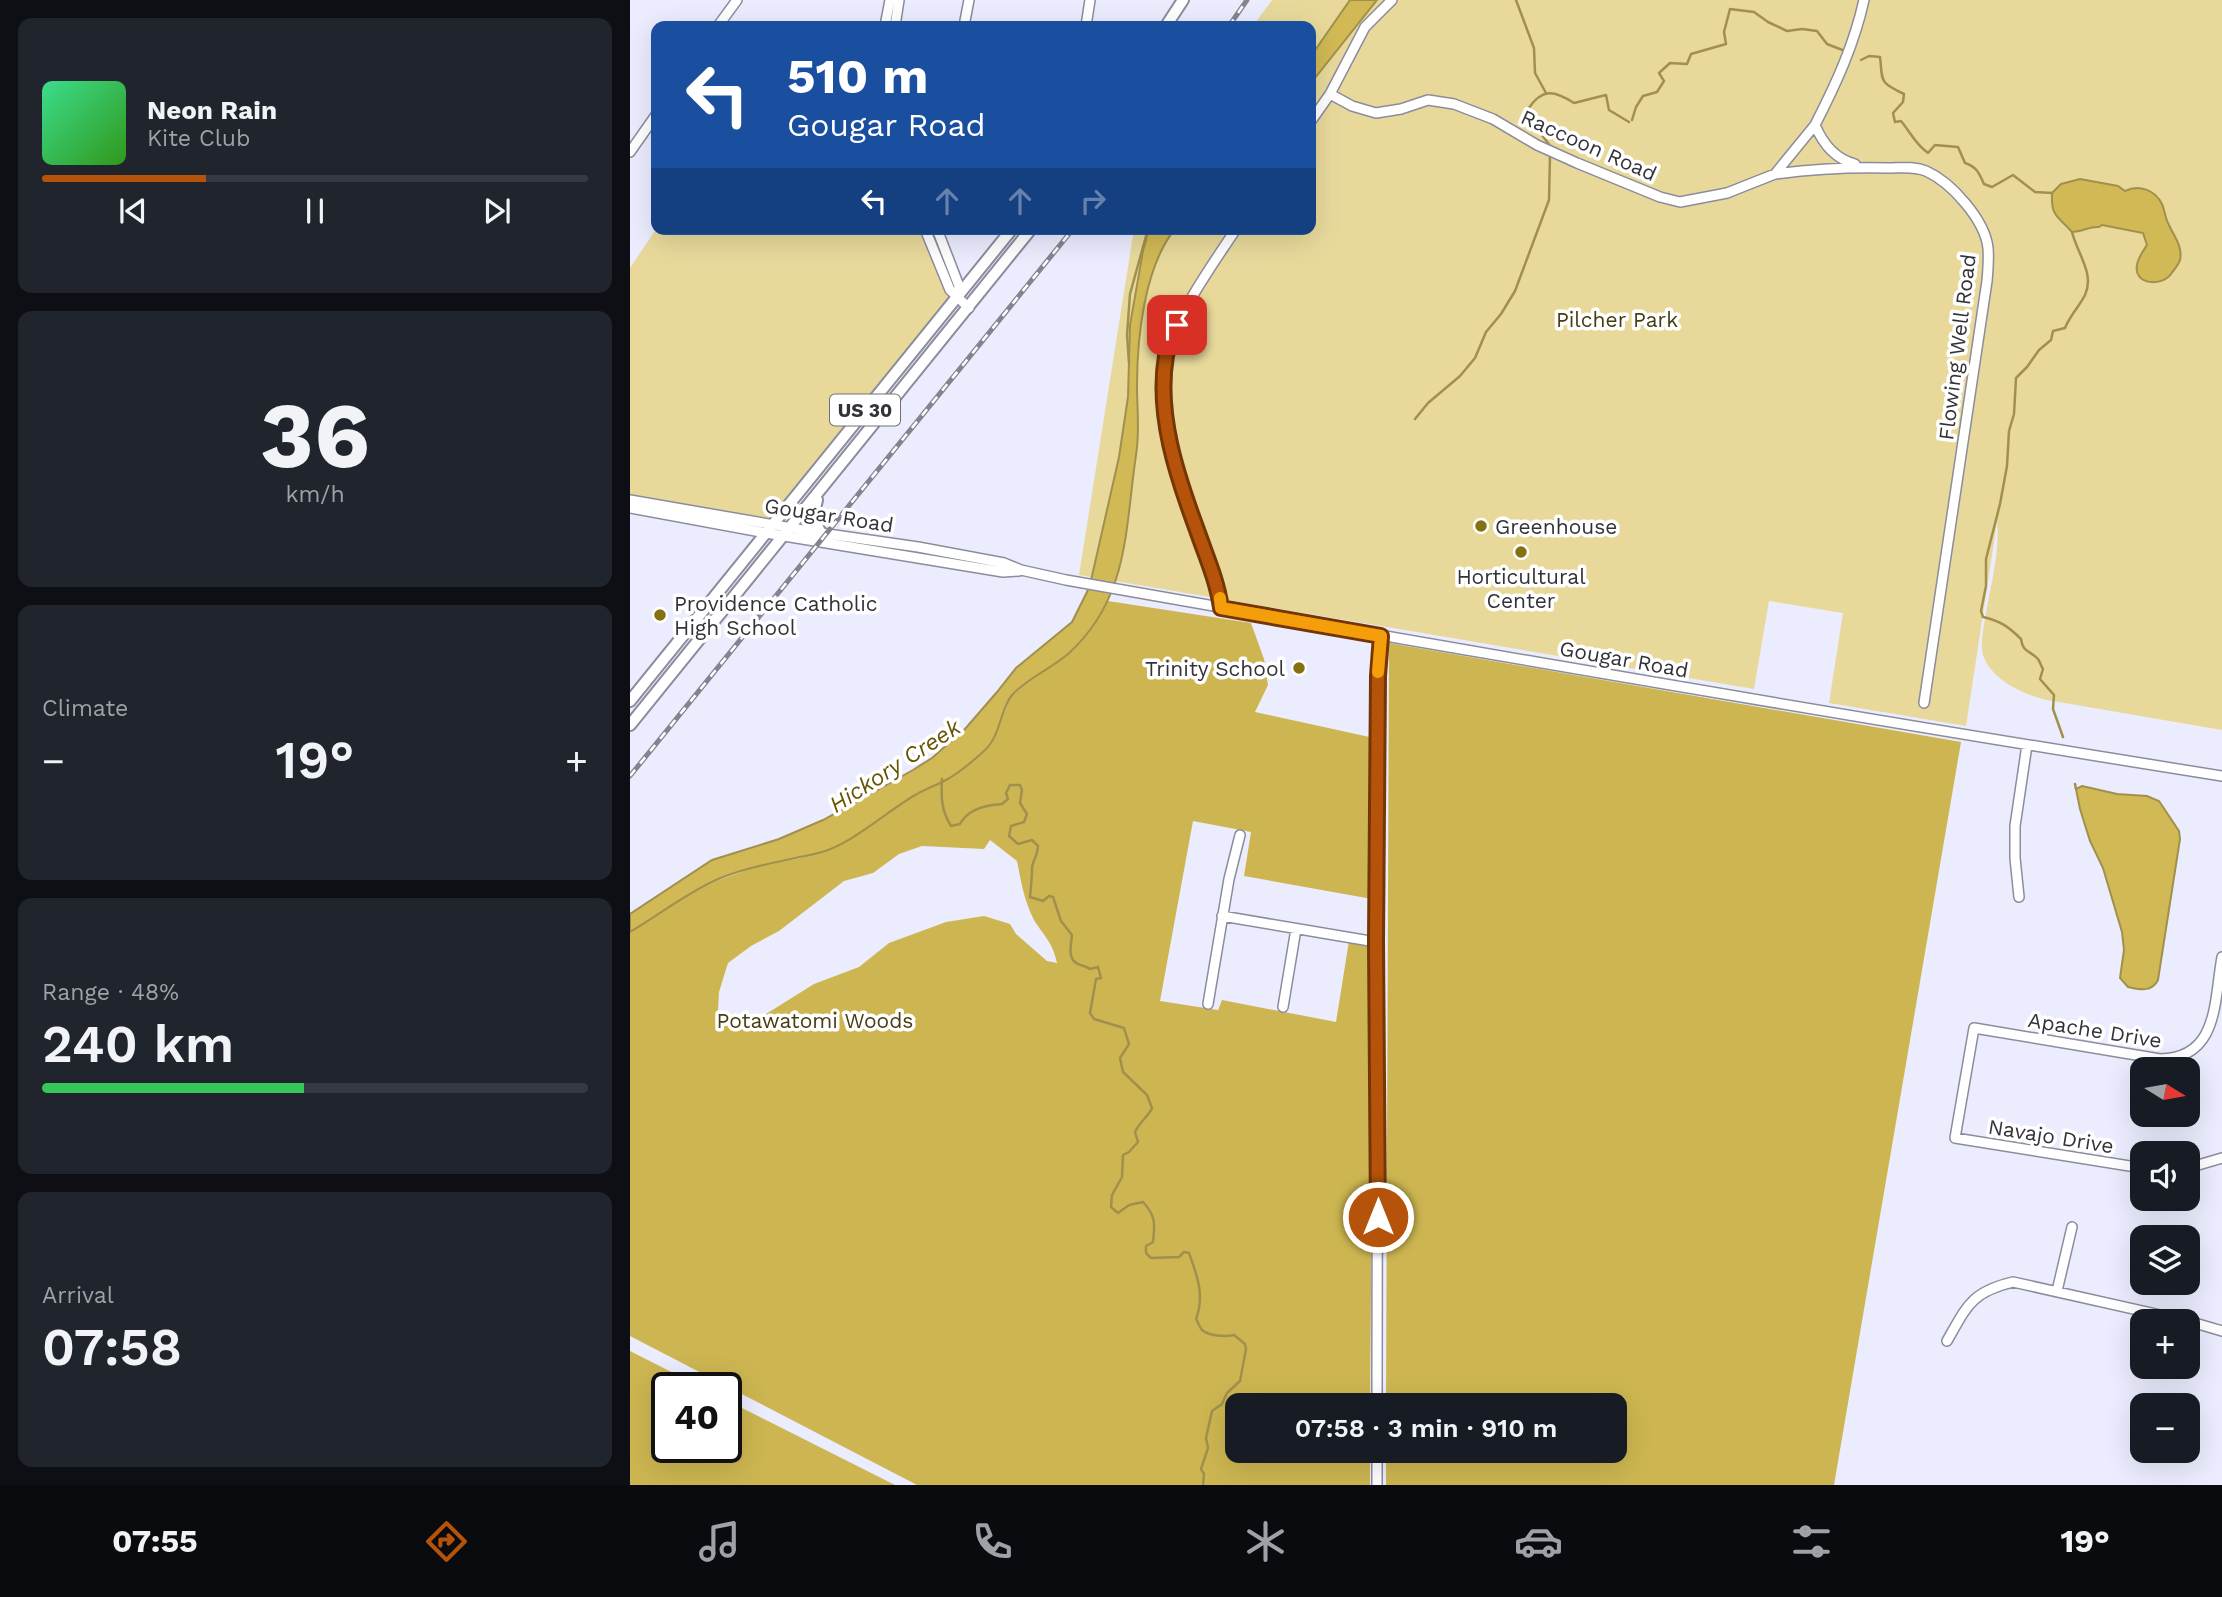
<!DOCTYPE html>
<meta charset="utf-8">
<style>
body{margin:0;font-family:"Work Sans",sans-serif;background:#20242c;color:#f1f3f6;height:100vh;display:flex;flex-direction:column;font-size:26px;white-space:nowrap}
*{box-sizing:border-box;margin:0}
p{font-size:23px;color:#9ea1a6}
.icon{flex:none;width:38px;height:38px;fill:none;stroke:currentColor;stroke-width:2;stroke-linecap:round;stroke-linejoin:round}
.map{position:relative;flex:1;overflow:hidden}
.sheet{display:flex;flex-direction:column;gap:18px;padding:18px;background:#0d0f14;width:630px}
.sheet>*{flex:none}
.top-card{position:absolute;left:21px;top:21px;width:665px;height:214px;border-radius:14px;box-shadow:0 7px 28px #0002;background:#1a4fa0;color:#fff;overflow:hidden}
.needle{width:46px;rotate:101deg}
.fabs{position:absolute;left:1500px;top:1057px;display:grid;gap:14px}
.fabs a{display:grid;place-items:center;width:70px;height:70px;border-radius:14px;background:#171b24;box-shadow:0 7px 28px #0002;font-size:35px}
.speed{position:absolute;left:21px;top:1372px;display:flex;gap:14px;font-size:35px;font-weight:700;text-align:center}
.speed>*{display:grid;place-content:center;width:91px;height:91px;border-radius:50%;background:#171b24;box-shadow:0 7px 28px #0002;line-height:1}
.speed .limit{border:4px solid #111;border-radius:10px;background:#fff;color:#111}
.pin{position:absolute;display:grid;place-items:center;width:60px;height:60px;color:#fff;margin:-30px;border-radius:14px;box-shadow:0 4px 10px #0006}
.me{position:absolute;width:77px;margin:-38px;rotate:0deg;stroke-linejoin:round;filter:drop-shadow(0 0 5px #0008)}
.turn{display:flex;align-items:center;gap:24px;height:147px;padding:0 21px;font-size:32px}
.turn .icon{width:91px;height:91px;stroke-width:2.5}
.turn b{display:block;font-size:49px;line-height:60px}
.lanes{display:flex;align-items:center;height:66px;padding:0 21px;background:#0003;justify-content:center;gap:35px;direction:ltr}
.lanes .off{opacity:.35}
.big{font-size:52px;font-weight:600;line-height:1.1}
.sheet .widget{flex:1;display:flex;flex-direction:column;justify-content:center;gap:10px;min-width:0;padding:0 24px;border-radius:14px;background:#20242c}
.sheet .dial{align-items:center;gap:0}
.dial b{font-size:91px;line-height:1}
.song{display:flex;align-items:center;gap:21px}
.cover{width:84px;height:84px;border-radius:10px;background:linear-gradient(135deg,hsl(150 70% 55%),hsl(110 70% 35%))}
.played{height:7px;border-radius:4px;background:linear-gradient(90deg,#b45309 30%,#363941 30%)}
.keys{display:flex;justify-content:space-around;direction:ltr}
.heat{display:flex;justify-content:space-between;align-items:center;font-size:38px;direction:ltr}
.charge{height:10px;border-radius:5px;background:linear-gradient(90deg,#34c759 48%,#363941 0)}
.trip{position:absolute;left:595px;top:1393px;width:402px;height:70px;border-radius:14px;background:#171b24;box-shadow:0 7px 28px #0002;font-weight:600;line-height:70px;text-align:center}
.tab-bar{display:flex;height:112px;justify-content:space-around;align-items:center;background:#090b0e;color:#9ea1a6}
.tab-bar .icon{width:49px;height:49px}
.tab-bar .on{color:#b45309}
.tab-bar b{font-size:32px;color:#f1f3f6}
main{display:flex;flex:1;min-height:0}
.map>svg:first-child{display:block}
</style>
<main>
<section class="sheet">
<div class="widget">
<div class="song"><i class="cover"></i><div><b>Neon Rain</b><p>Kite Club</p></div></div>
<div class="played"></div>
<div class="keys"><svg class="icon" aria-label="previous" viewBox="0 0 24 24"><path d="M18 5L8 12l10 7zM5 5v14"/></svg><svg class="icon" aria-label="pause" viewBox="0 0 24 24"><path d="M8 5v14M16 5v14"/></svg><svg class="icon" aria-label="next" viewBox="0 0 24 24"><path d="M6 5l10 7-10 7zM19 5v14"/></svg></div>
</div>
<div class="widget dial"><b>36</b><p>km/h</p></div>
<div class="widget"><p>Climate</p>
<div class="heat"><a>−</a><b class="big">19°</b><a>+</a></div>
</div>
<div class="widget"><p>Range · 48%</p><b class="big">240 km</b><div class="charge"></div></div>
<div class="widget"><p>Arrival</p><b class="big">07:58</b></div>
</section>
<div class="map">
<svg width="1592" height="1485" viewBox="0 0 1592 1485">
<rect width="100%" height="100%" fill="#ebecfe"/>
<path fill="#e8d99b" d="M642 0H1592V730L1417 700C1394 695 1356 678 1352 650 1351 638 1354 625 1356 613 1361 583 1370 552 1367 522L1336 726 1199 703 1213 613 1139 601 1124 689 449 575 504 229H681V26H623Z
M26 229H295L323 296 142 521 0 500V268Z"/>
<path fill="#cdb651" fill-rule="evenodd" d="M478 601 621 623 634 659 638 685 625 712 744 738 742 899 614 876 621 832 563 821 530 1001 588 1010 592 1000 706 1022 719 941 744 945 740 1405H607V1451H740V1485H287L0 1336V932L45 901 86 881 125 867 171 858 208 844 288 793 318 779 365 736 381 695 440 652 466 622ZM360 840 387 861C391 881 394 901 404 920 414 936 423 943 427 963L417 961 386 934 380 924 354 916 316 922 259 943 229 967 184 984 128 1019 105 1022 93 1017 88 1011 89 992 98 963 121 946 149 931 214 881 243 873 269 854 292 846 354 849Z
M759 643 1331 742 1204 1485H756V1451H985V1405H756Z
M0 1351 73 1388H37V1447H96V1400L265 1485H0Z"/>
<path fill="#d1b955" stroke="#a1904d" stroke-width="2" d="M720 0H747L681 83V56Z
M1450 179 1488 186 1495 191C1509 184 1525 190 1532 204 1535 211 1535 218 1539 225 1544 236 1553 247 1550 260 1549 264 1544 270 1541 274 1532 287 1503 285 1507 265 1508 258 1513 251 1517 245L1513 233 1472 225 1469 227C1460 226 1452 232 1442 232 1427 215 1421 217 1422 193L1431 184Z
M519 229H545C514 267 507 339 507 386 507 409 510 432 506 455 495 530 499 599 438 654 423 667 394 681 382 695 370 709 371 736 354 751 343 761 329 773 316 780 307 785 297 788 287 794 258 810 220 846 188 853 155 861 118 866 86 880 55 894 29 915 0 932V914L82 860 149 839 193 820 283 770 302 758 335 729 367 692 386 668 442 622 457 592 462 576 489 457 498 397 500 325 513 251Z
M1452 786 1487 794 1517 796 1529 801 1549 831 1550 839 1528 980C1522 992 1510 990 1498 987L1490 978 1494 950 1492 932 1473 868 1460 841 1450 809 1446 789Z"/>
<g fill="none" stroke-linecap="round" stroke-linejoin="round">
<path stroke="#a1904d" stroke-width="2.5" d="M886 0 904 48 905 73 916 93
M1231 60 1239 56 1250 57C1253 81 1248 82 1274 94L1273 102 1263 113 1265 122 1271 121C1281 133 1285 144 1298 153L1305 145 1328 147 1335 163C1347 167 1349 173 1354 184L1362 187 1383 175 1405 192 1422 193
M1002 120 1006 107 1013 96 1027 92 1034 81 1029 73 1040 63 1057 64 1061 54 1096 44 1094 32 1100 9 1124 12 1138 22 1157 31 1172 29 1187 31 1197 44 1215 51
M921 147 905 126 898 109C912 88 924 90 944 103L976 95 979 110 999 122
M499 363 497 335 500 294 518 229
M785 419 798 403 830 376 845 358 856 332 871 314 885 291 919 200 920 156
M1433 737 1423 709 1424 695 1410 679 1413 669C1411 666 1410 662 1408 659 1400 650 1393 653 1391 639 1378 626 1370 621 1353 617L1351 611 1356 586V559L1370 504 1377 466 1379 431 1384 414 1386 378 1397 367 1409 350 1421 340 1423 331 1435 328C1440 315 1449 307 1455 295 1465 274 1447 253 1442 232
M312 779C311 797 311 810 321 826L330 824C338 809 355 805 372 804L378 799 376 793 380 785H390L392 790 390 803 397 814 394 822 381 826 379 836 388 844 402 840 408 846C408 854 403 860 402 868 402 878 401 887 400 897L413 901 419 896 423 897 431 921 442 935C441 945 437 959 448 964 452 966 456 966 460 969L468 967 471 978 466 979 460 1013 464 1019 494 1028 499 1044 490 1058 493 1072 517 1095 522 1108C519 1116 510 1121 505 1132L508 1142 499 1152 493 1155 492 1177 482 1195 481 1207 488 1213 499 1205 513 1202C526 1216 525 1224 523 1242L516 1246V1253L521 1258 549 1257 554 1252 559 1253C567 1275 575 1296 566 1319 568 1322 569 1326 572 1330 579 1336 596 1337 604 1335L615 1344 616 1349 610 1381 597 1393 592 1404 582 1411 576 1438 578 1448 571 1469 574 1474 573 1485
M1445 784 1446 789"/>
<defs>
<path id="minor" d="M88 26 107 0
M255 26 260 0
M265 26 269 0
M334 26 339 0
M456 26 460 0
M700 94 722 106 746 113 771 109 798 100 824 104 863 119 907 145 947 163 1030 197 1050 202 1097 193 1145 174 1185 125
M681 121 700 94 735 27 762 0
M0 152 26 115
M1225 164C1205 159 1193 144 1185 125 1206 84 1224 45 1234 0
M1145 174C1183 169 1220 167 1258 168 1270 168 1284 166 1296 171 1321 182 1355 220 1358 248 1359 259 1358 270 1357 281L1294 703
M295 229 320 290 339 308
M307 229 329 286 328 296
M0 500 191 533 288 547 374 563 391 570 436 580C821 648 1206 715 1592 776
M0 508 136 533 373 572 389 571
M591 608C587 579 574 554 565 527 549 477 521 402 538 350 552 306 581 267 606 229
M1389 897 1385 858V826L1397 745
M592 916 746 942
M578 1004 599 879 610 835
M653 1007 666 929
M1512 1168 1325 1138 1344 1028 1530 1059C1589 1058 1584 1001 1592 957
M1558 1168 1592 1158
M1427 1291 1442 1227
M1558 1321 1592 1331
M1317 1341C1337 1306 1341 1292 1383 1282L1557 1321
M747 1405C748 1162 747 919 748 676L751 636
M747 1485V1451"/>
<path id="major" d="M536 26 553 0
M187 500 183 518 191 533
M0 701 382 229
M0 725 401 229"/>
</defs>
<use href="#minor" stroke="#8b8c9c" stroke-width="12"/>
<use href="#major" stroke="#8b8c9c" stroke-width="14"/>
<use href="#minor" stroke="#fff" stroke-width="9"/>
<use href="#major" stroke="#fff" stroke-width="10"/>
<defs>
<path id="rail" d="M599 26 617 0
M0 776 443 229"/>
</defs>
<use href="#rail" stroke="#838490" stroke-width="5"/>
<use href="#rail" stroke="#fff" stroke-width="2.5" stroke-dasharray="8" stroke-linecap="butt"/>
</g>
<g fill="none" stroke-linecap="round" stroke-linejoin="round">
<defs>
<path id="route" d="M547 325C543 335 538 345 536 356 526 414 547 476 567 530 576 556 587 580 591 608L751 636 748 676 746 942 748 1217"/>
</defs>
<use href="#route" stroke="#753606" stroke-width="18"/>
<use href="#route" stroke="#b45309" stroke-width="12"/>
<path stroke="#f59e0b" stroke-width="12" d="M590 598 591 608 751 636 748 672"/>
</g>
<g fill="#857112" stroke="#fff" stroke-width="2.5">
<circle cx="851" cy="526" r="7"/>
<circle cx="891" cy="552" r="7"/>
<circle cx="30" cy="615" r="7"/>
<circle cx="669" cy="668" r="7"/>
</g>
<g text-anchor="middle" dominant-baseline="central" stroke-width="7" stroke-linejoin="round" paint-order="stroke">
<rect fill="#fff" stroke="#707074" stroke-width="2" x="200" y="394.5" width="70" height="31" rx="5"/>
<g font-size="19" font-weight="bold" fill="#323239">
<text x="235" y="410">US 30</text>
</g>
<g font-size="21" fill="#323239" stroke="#fff">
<text transform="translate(959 145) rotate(24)">Raccoon Road</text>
<text transform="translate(1327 347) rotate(-83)">Flowing Well Road</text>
<text transform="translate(199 515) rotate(9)">Gougar Road</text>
<text transform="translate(994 659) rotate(10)">Gougar Road</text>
<text transform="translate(1465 1030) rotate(9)">Apache Drive</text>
<text transform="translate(1421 1136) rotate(9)">Navajo Drive</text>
</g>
<g font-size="21" fill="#463d12" stroke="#fff">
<text x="987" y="319">Pilcher Park</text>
<text x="185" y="1020">Potawatomi Woods</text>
</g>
<g font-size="21" fill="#323239" stroke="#fff" text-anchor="start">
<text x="865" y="526">Greenhouse</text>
<text x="891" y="576" text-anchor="middle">Horticultural<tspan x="891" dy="24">Center</tspan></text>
<text x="44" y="603">Providence Catholic<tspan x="44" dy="24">High School</tspan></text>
<text x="655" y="668" text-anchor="end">Trinity School</text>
</g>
<g font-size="23" font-style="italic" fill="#655502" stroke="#fff">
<text transform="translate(265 766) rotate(-33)">Hickory Creek</text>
</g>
</g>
</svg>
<div class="fabs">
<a><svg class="needle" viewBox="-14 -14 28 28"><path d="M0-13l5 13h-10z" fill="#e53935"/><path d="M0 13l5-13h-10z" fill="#9ea1a6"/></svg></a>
<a><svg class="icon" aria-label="sound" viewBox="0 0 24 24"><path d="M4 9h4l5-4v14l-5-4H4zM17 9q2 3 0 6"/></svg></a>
<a><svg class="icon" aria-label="layers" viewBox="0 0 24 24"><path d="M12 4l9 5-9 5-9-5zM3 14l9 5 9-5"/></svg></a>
<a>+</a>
<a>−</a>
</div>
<div class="speed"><div class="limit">40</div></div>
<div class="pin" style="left:547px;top:325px;background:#d93025"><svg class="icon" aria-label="arrive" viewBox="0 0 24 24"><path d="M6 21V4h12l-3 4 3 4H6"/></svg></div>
<svg class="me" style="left:748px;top:1217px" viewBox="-20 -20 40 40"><circle r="17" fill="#b45309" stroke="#fff" stroke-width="3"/><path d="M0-11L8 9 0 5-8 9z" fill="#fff"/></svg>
<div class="trip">07:58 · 3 min · 910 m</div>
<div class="top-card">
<div class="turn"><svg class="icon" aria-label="left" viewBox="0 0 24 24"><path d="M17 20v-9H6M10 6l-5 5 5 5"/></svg><div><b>510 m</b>Gougar Road</div></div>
<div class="lanes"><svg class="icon" aria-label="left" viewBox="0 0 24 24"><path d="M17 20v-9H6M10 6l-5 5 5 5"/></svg><svg class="icon off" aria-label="ahead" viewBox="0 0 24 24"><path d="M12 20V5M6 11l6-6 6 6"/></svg><svg class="icon off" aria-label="ahead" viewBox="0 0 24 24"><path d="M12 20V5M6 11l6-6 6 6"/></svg><svg class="icon off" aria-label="right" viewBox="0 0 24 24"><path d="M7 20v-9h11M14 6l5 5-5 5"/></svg></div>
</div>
</div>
</main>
<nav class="tab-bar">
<b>07:55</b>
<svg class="icon on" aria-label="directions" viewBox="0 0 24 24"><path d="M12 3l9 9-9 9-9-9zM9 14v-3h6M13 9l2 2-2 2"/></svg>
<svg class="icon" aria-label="music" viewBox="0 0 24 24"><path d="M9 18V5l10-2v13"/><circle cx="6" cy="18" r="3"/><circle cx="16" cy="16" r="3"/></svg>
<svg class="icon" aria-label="phone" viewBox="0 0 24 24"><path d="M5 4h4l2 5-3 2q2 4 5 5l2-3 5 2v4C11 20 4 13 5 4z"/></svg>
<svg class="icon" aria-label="climate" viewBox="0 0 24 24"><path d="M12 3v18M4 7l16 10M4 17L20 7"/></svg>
<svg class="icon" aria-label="car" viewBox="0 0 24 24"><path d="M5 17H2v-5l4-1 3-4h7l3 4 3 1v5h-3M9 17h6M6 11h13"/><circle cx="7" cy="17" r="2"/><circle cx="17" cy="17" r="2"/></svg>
<svg class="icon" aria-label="filters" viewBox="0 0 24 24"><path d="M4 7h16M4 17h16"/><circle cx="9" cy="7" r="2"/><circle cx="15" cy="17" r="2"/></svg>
<b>19°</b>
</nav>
